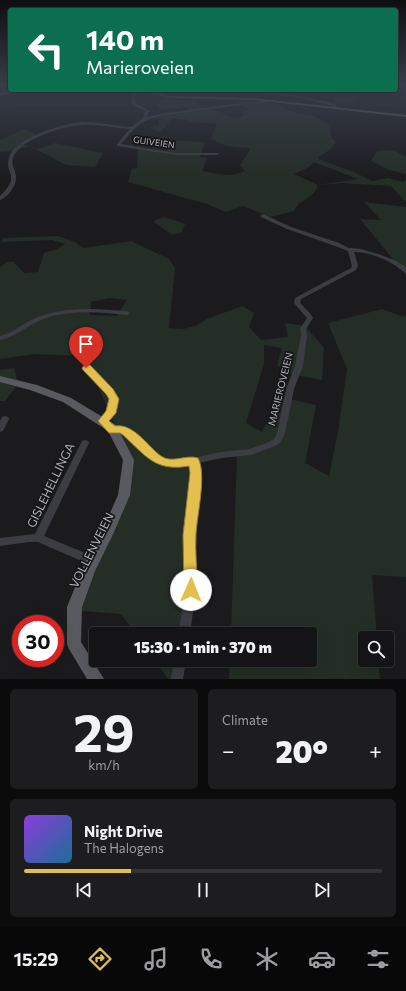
<!DOCTYPE html>
<meta charset="utf-8">
<style>
body{margin:0;font-family:Commissioner,sans-serif;background:#1d1d1f;color:#f1f3f6;height:100vh;display:flex;flex-direction:column;font-size:15px;white-space:nowrap}
*{box-sizing:border-box;margin:0}
p{font-size:13px;color:#9d9ea1}
.icon{flex:none;width:22px;height:22px;fill:none;stroke:currentColor;stroke-width:2;stroke-linecap:round;stroke-linejoin:round}
.map{position:relative;height:679px;overflow:hidden}
.side{display:flex;flex-direction:column;gap:10px;padding:10px;background:#0b0b0c;flex:1}
.side>*{flex:none}
.top-card{position:absolute;left:8px;top:8px;width:390px;height:84px;border-radius:4px;box-shadow:0 4px 16px #0002,0 0 0 1px #333335;background:#0b6e4f;color:#fff;overflow:hidden}
.fabs{position:absolute;left:358px;top:631px;display:grid;gap:8px}
.fabs a{display:grid;place-items:center;width:36px;height:36px;border-radius:4px;background:#141416;box-shadow:0 4px 16px #0002,0 0 0 1px #333335;font-size:20px}
.speed{position:absolute;left:12px;top:615px;display:flex;gap:8px;font-size:20px;font-weight:700;text-align:center}
.speed>*{display:grid;place-content:center;width:52px;height:52px;border-radius:50%;background:#141416;box-shadow:0 4px 16px #0002,0 0 0 1px #333335;line-height:1}
.speed .limit{border:6px solid #d22;background:#fff;color:#111}
.pin{position:absolute;display:grid;place-items:center;width:34px;height:34px;color:#fff;margin:-41px -17px;border-radius:50% 50% 50% 0;rotate:-45deg;box-shadow:0 0 4px #0007}
.pin .icon{rotate:45deg}
.me{position:absolute;width:44px;margin:-22px;rotate:1deg;stroke-linejoin:round;filter:drop-shadow(0 0 3px #0008)}
.turn{display:flex;align-items:center;gap:14px;height:84px;padding:0 12px;font-size:18px}
.turn .icon{width:52px;height:52px;stroke-width:2.5}
.turn b{display:block;font-size:28px;line-height:34px}
.big{font-size:30px;font-weight:800;line-height:1.1}
.side .widget{flex:1;display:flex;flex-direction:column;justify-content:center;gap:6px;min-width:0;padding:0 14px;border-radius:6px;background:#1d1d1f}
.side .dial{align-items:center;gap:0}
.dial b{font-size:52px;line-height:1}
.song{display:flex;align-items:center;gap:12px}
.cover{width:48px;height:48px;border-radius:6px;background:linear-gradient(135deg,hsl(270 70% 55%),hsl(200 70% 35%))}
.played{height:4px;border-radius:2px;background:linear-gradient(90deg,#e2bf4e 30%,#333335 30%)}
.keys{display:flex;justify-content:space-around;direction:ltr}
.heat{display:flex;justify-content:space-between;align-items:center;font-size:22px;direction:ltr}
.side .tiles{flex:1;display:grid;gap:10px;grid-template-columns:1fr 1fr}
.widget:last-child{grid-column:span 2}
.trip{position:absolute;left:89px;top:627px;width:228px;height:40px;border-radius:4px;background:#141416;box-shadow:0 4px 16px #0002,0 0 0 1px #333335;font-weight:800;line-height:40px;text-align:center}
.dock{display:flex;height:64px;justify-content:space-around;align-items:center;background:#080809;color:#9d9ea1}
.dock .icon{width:28px;height:28px}
.dock .on{color:#e2bf4e}
.dock b{font-size:18px;color:#f1f3f6}
.map>svg:first-child{display:block}
</style>
<div class="map">
<svg width="406" height="679" viewBox="0 0 406 679">
<rect width="100%" height="100%" fill="#1b1b1d"/>
<path fill="#252d27" fill-rule="evenodd" d="M334 90H359L366 93V94L359 96 353 103H334L333 98 336 94Z
M135 91 180 98 182 100 196 99 194 102 203 109C215 107 227 117 239 118L245 114 241 112 250 110 241 104 272 102 296 113 314 116 330 125 331 138 336 142 331 149 318 157V159L354 172 372 181 388 178 403 182 406 180V202L391 186 343 183 318 185C313 200 301 198 294 211L271 217 243 206 226 212 207 204 128 182 132 169 137 168 138 148 166 152 169 146 164 143 167 140 205 142 200 157 207 158 202 171C220 174 228 178 245 171L240 165 250 150 249 148 227 146 211 139 217 124 188 122V120L172 118 161 132 151 129 150 127 159 125V120L162 119 148 118 188 111 187 107 160 110 153 96 134 94ZM314 162 358 179 318 185 294 174 309 167Z
M24 129 39 136 21 145 30 146 38 149 55 143 103 153 95 167 66 165 30 146 22 148 14 151 0 152V140Z
M393 150 406 156V174L389 170 371 161 377 151Z
M364 202 406 207V275L360 219 381 220Z
M164 217 185 224 182 232 172 235 153 221Z
M58 236 75 242 83 248 131 241 169 259 175 268 169 328 183 329 195 326 207 319 242 306 254 313 249 327 261 340 288 337 285 323 305 326 324 348 322 380 290 374 277 365 282 348 264 345V364L246 423 262 432 280 397 316 405 305 463 329 476 338 431 347 369 328 323 382 309 404 317 406 315V577L372 575 377 638H365V660H378L380 679H229L230 660H310V634H231L237 455 200 462 192 541 186 634H136L121 614 69 610 130 478 127 446 113 421 85 356 35 354 0 359V267L7 262H14L24 273 38 272 44 253 57 249 65 244 52 240 0 242 4 238ZM109 298 127 300 116 316 90 315 91 302Z
M14 368 18 384 5 401H0V370Z
M155 660H182L179 679H168Z"/>
<g fill="none" stroke-linecap="round" stroke-linejoin="round">
<path fill="#3c3d42" fill-rule="evenodd" d="M133 90H137L135 92 136 103 149 111 147 117 159 114 247 102 270 100 272 101 266 103 247 104 159 116C138 122 135 128 121 144L176 153H219V154L217 155H176L117 146V144L130 129C114 128 99 124 83 125 66 125 19 139 13 158 11 165 15 169 16 176 17 185 8 197 0 200V196C23 174 2 174 10 155 18 137 64 123 83 122 99 122 115 126 131 127L143 118 145 111 132 104 131 92Z
M235 90C269 90 303 96 335 104L337 107 334 108 333 106 301 98Z
M263 214 291 227 339 243 349 248 361 249 381 255 394 260 405 266 406 268V273C402 271 399 268 396 266 384 258 368 252 354 252L358 266 356 270 301 299 300 303 309 312 313 318 306 329 307 336 303 366 294 389 285 434 280 443 275 446 251 455 221 458 199 463 200 473 195 535 196 589 190 634H178L186 589 185 535 192 473 190 465 171 467 154 461 124 434C119 432 115 434 110 432L109 430 110 428C118 425 123 426 130 430L160 457 171 461 185 460 221 452 250 449 269 442 274 439 277 434 286 389 295 366 301 336 300 329 307 318 294 303 295 298 351 268 352 266 348 251 335 246 287 229 261 217 260 216Z
M94 309 127 311 130 313 127 315C99 312 68 309 41 320 26 326 18 336 0 340V336C14 333 23 323 36 318 54 310 74 309 94 309Z
M83 365H89L109 385 118 399 115 413 106 423H100L99 421 107 412 110 399 103 389 83 369 82 367Z
M5 416 8 417 9 419 3 431 0 432V421L2 417Z
M85 440 88 441 89 443 44 536 90 555 91 558 90 561 86 563 38 542H29L0 546V538L35 534 81 443 82 441Z
M174 660H186L183 679H171Z"/>
<path fill="#595a60" fill-rule="evenodd" d="M18 90H28L0 95V93Z
M132 90H141L172 96 254 98 406 115V117L254 100 172 98Z
M0 376 37 385 71 398 116 425 134 460 130 495 114 532 95 571 82 607 81 642 104 679H87L69 649 67 644V607L84 565 103 529 118 495 123 460 108 431 63 402 30 390 0 382Z"/>
</g>
<linearGradient id="sky" x2="0" y2="1"><stop stop-color="#0f0f10"/><stop offset="0.47" stop-color="#393f4c"/><stop offset="1" stop-color="#393f4c" stop-opacity="0"/></linearGradient>
<rect width="406" height="179" fill="url(#sky)"/>
<path fill="#e2bf4e" stroke="#937c33" d="M86 364 90 365 113 389 119 399 116 413 109 421 115 426C134 423 147 446 161 456 172 464 186 454 198 458 207 474 197 515 196 534 195 552 197 571 198 590L196 594 191 596 186 594 184 590 183 535 190 473 189 466C155 472 146 456 123 435L120 433H109L98 421 106 411 109 399 106 394 83 370 82 368Z"/>
<g text-anchor="middle" dominant-baseline="central" stroke-width="3.5" stroke-linejoin="round" paint-order="stroke">
<g font-size="9" fill="#afb1bb" stroke="#161618">
<text transform="translate(154 142) rotate(8)">GUIVEIEN</text>
</g>
<g font-size="10" fill="#afb1bb" stroke="#161618">
<text transform="translate(280 389) rotate(-76)">MARIEROVEIEN</text>
</g>
<g font-size="12" fill="#afb1bb" stroke="#161618">
<text transform="translate(50 485) rotate(-64)">GISLEHELLINGA</text>
<text transform="translate(91 550) rotate(-63)">VOLLENVEIEN</text>
</g>
</g>
</svg>
<div class="fabs">
<a><svg class="icon" aria-label="search" viewBox="0 0 24 24"><circle cx="10" cy="10" r="6"/><path d="M15 15l6 6"/></svg></a>
</div>
<div class="speed"><div class="limit">30</div></div>
<div class="pin" style="left:86px;top:368px;background:#d93025"><svg class="icon" aria-label="arrive" viewBox="0 0 24 24"><path d="M6 21V4h12l-3 4 3 4H6"/></svg></div>
<svg class="me" style="left:191px;top:590px" viewBox="-20 -20 40 40"><circle r="19" fill="#fff"/><path d="M0-13L10 11 0 6-10 11z" fill="#e2bf4e"/></svg>
<div class="trip">15:30 · 1 min · 370 m</div>
<div class="top-card">
<div class="turn"><svg class="icon" aria-label="left" viewBox="0 0 24 24"><path d="M17 20v-9H6M10 6l-5 5 5 5"/></svg><div><b>140 m</b>Marieroveien</div></div>
</div>
</div>
<section class="side">
<div class="tiles">
<div class="widget dial"><b>29</b><p>km/h</p></div>
<div class="widget"><p>Climate</p>
<div class="heat"><a>−</a><b class="big">20°</b><a>+</a></div>
</div>
<div class="widget">
<div class="song"><i class="cover"></i><div><b>Night Drive</b><p>The Halogens</p></div></div>
<div class="played"></div>
<div class="keys"><svg class="icon" aria-label="previous" viewBox="0 0 24 24"><path d="M18 5L8 12l10 7zM5 5v14"/></svg><svg class="icon" aria-label="pause" viewBox="0 0 24 24"><path d="M8 5v14M16 5v14"/></svg><svg class="icon" aria-label="next" viewBox="0 0 24 24"><path d="M6 5l10 7-10 7zM19 5v14"/></svg></div>
</div>
</div>
</section>
<nav class="dock">
<b>15:29</b>
<svg class="icon on" aria-label="directions" viewBox="0 0 24 24"><path d="M12 3l9 9-9 9-9-9zM9 14v-3h6M13 9l2 2-2 2"/></svg>
<svg class="icon" aria-label="music" viewBox="0 0 24 24"><path d="M9 18V5l10-2v13"/><circle cx="6" cy="18" r="3"/><circle cx="16" cy="16" r="3"/></svg>
<svg class="icon" aria-label="phone" viewBox="0 0 24 24"><path d="M5 4h4l2 5-3 2q2 4 5 5l2-3 5 2v4C11 20 4 13 5 4z"/></svg>
<svg class="icon" aria-label="climate" viewBox="0 0 24 24"><path d="M12 3v18M4 7l16 10M4 17L20 7"/></svg>
<svg class="icon" aria-label="car" viewBox="0 0 24 24"><path d="M5 17H2v-5l4-1 3-4h7l3 4 3 1v5h-3M9 17h6M6 11h13"/><circle cx="7" cy="17" r="2"/><circle cx="17" cy="17" r="2"/></svg>
<svg class="icon" aria-label="filters" viewBox="0 0 24 24"><path d="M4 7h16M4 17h16"/><circle cx="9" cy="7" r="2"/><circle cx="15" cy="17" r="2"/></svg>
</nav>
